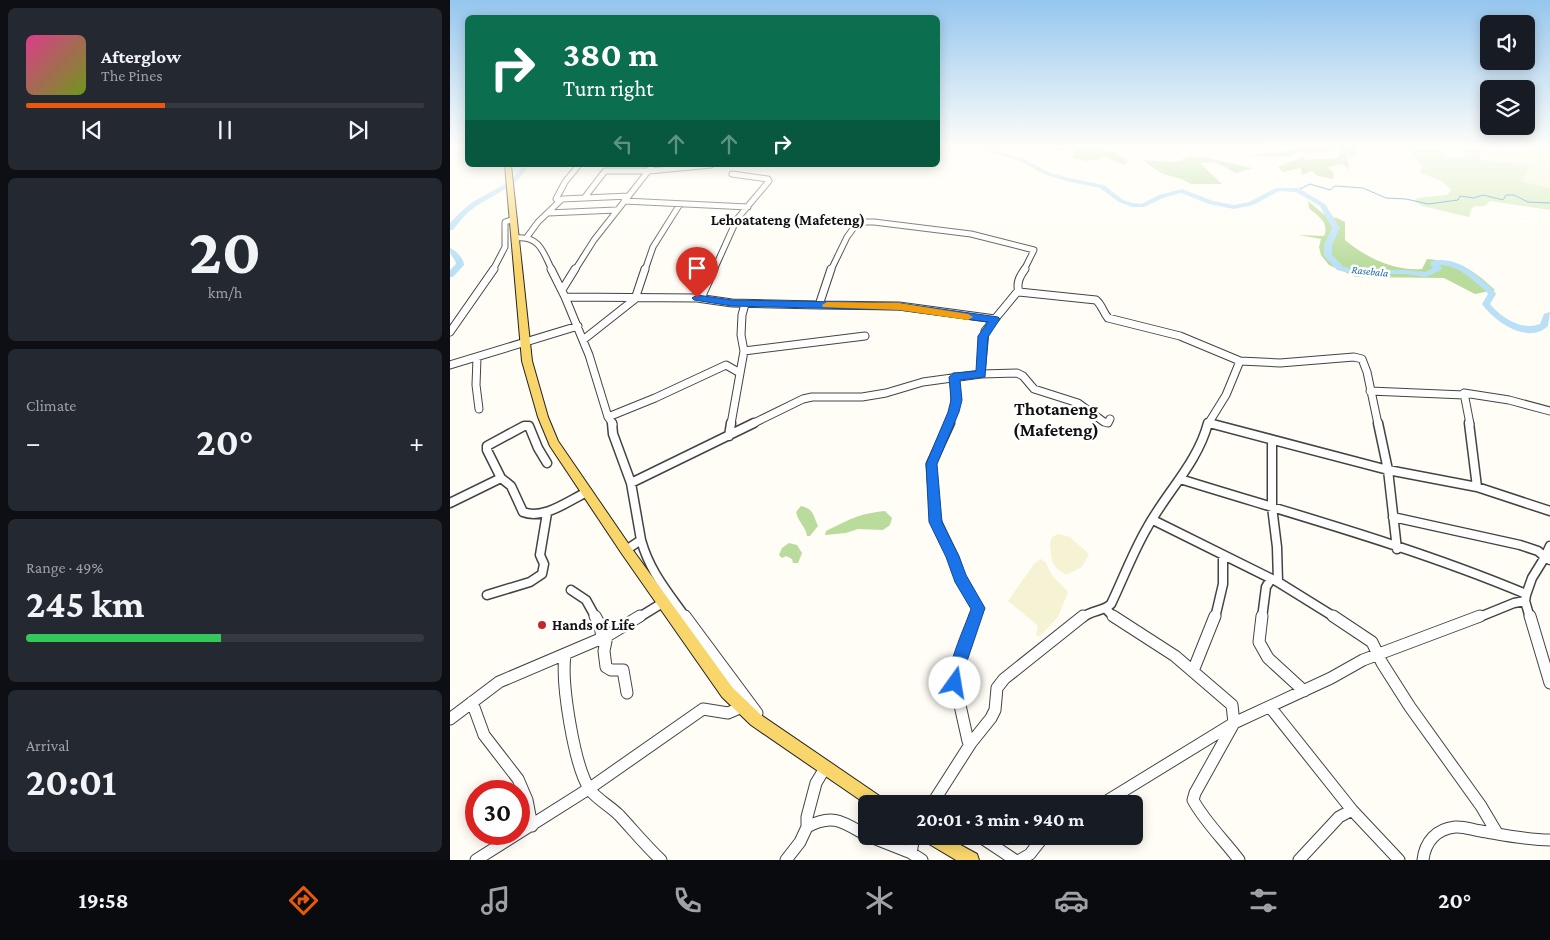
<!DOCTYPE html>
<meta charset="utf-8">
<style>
body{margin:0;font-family:"Crimson Pro",serif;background:#242831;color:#f1f3f6;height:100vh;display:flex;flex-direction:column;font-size:19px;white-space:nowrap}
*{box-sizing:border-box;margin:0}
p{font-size:16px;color:#9ea1a6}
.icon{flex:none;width:28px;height:28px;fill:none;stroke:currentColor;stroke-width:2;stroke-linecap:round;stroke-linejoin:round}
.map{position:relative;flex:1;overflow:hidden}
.drawer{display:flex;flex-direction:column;gap:8px;padding:8px;background:#0d0f14;width:450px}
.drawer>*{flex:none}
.top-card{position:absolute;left:15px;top:15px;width:475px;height:152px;border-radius:8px;box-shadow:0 2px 12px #0003;background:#0b6e4f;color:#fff;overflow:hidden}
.buttons{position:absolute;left:1030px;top:15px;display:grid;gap:10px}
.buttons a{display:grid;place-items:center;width:55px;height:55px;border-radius:8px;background:#171b24;box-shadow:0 2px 12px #0003;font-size:25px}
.speed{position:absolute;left:15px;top:780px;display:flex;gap:10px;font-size:25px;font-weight:700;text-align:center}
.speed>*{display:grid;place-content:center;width:65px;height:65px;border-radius:50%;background:#171b24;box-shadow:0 2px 12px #0003;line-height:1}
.speed .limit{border:8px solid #d22;background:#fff;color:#111}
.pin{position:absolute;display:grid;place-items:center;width:42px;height:42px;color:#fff;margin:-51px -21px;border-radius:50% 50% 50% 0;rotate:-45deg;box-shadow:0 0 5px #0007}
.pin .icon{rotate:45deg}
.me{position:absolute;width:55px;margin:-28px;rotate:13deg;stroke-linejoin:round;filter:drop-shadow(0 0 4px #0008)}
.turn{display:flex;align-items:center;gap:18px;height:105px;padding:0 15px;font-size:22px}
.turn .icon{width:65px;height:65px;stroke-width:2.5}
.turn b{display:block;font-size:35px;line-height:42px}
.lanes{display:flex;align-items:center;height:48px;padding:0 15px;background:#0003;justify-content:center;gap:25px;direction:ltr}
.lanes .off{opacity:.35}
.big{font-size:38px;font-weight:700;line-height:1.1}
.drawer .widget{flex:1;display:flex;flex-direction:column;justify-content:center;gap:8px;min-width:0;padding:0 18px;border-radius:8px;background:#242831}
.drawer .dial{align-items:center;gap:0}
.dial b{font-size:65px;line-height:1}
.song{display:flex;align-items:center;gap:15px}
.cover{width:60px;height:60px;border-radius:8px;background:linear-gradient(135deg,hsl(330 70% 55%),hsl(80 70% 35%))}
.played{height:5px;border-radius:2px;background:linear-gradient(90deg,#ea580c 35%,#363941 35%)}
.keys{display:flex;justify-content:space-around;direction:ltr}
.heat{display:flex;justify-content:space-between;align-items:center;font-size:28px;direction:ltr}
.charge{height:8px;border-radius:4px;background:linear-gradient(90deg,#34c759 49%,#363941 0)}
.trip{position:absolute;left:408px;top:795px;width:285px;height:50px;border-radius:8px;background:#171b24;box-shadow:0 2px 12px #0003;font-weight:700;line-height:50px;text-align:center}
.dock{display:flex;height:80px;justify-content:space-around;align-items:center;background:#090b0e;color:#9ea1a6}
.dock .icon{width:35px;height:35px}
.dock .current{color:#ea580c}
.dock b{font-size:22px;color:#f1f3f6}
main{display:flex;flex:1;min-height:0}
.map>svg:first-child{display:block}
</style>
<main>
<section class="drawer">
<div class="widget">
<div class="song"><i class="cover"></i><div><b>Afterglow</b><p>The Pines</p></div></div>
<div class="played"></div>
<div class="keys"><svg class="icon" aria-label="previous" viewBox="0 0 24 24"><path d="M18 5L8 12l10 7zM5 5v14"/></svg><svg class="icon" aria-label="pause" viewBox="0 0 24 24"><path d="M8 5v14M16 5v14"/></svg><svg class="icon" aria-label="next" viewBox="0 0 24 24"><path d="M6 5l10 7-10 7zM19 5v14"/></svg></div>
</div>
<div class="widget dial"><b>20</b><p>km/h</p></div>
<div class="widget"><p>Climate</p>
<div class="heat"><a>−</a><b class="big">20°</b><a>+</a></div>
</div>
<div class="widget"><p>Range · 49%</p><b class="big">245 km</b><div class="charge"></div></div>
<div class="widget"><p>Arrival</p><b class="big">20:01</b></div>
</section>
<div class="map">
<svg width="1100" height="860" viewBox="0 0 1100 860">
<rect width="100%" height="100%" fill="#fffdf5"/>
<path fill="#f6f3d4" d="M1070 147H1100V188L1074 182 1073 176 1081 165 1031 160 1042 158 1039 151Z
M608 534 620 537 639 554 632 567 616 575 606 568 602 561 600 544 602 537Z
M591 559 596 563 601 574 618 592 608 617 590 636 586 635 588 626 586 624 558 601 584 564Z"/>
<path fill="#d5ebbd" d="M956 147H994V156L1012 158 1017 155 1016 152 1010 150V147L1029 149 1030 153 1028 156 1031 160 1081 165 1073 176 1074 182 1100 188V210L1040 201 1035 206H1024L1021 210 1019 217 972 206 965 201 967 198 997 195 1001 190C993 180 982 177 970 173L972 165Z"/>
<path fill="#b9dc9c" d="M597 147C626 147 654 143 678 161L674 165 653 156 651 159 637 161 622 158 625 149 621 147 610 151Z
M848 147H882L881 150 869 153 862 151 856 153 850 151 839 157 798 156 836 151Z
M890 147H904L907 153 902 157 897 155 899 170 893 164 877 167 883 172V179L868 176 862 171 852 175 851 168 833 172 828 167 853 157 855 160 888 158 892 149Z
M741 156 747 158 753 157 802 168 786 173 765 162 750 163 772 184H741L732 179 713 174 692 160 725 162Z
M858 201 877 217 887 218 895 222V240C917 258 943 271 972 269L977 259C1011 262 1020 267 1045 290L1025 294 994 278 906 277 879 265 871 255 869 247 871 239 849 235 874 236C880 223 868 216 859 208Z
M351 506C364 509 363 515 368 526L360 536H357C356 527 348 522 346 512Z
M435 511 442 518 440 525 433 530 408 529 396 533 375 535 376 531C401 519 407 514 435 511Z
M339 543 347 545 352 553 348 563H343L342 559 336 556 332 558 329 555 332 548Z"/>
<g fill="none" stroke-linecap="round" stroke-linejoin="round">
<path stroke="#3f96cf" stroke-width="1" d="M848 190 860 184 880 190 885 186 913 188 936 198 956 199 978 204 1008 200 1010 196 1024 198 1033 195 1053 200 1056 195H1064L1078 202 1100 203"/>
<path fill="#b9e0f7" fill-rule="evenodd" d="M522 147H532L574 159 598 172 619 178 654 185 673 200 683 203 691 204 709 195 732 189 763 201 784 205 799 202 826 188H848L875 204 890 228 882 245V255L893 266 905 270H956L975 272 983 268 980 264 982 261C1002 257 1018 267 1032 280 1038 285 1043 288 1046 294L1040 304C1052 318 1071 331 1090 324L1094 314 1100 312 1098 326C1078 345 1045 322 1032 304L1038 294 1036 291C1022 280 1009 265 989 265L992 268 991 270 976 277 956 274H905L887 270 874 256V245L882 228 870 206 846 192 829 191 803 205 784 209 759 204 731 193 713 198 694 207H682L669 202 650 188 616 181 594 174 570 161Z
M73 165H79C67 188 45 193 25 207 16 213 9 222 3 230H0V223C6 217 12 210 20 204 38 191 61 186 73 165Z
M0 248C6 250 14 259 14 265L3 277H0V270L6 264C5 257 0 258 0 248Z"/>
<defs>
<path id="minor-far3" d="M135 197 155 171H199L261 165
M108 201 106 199 115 182 129 165
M174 201 298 207
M98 213 166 210
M77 237 88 222 112 199 179 196
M66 238C90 236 93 252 102 270
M43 270 55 247V222L64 219
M125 270 144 240 203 165
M195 270 203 247 230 204
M264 270 287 219 319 181 318 179 282 174
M381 270 397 237 408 222H424L521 234 584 250 574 270"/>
<path id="minor-far2" d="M101 269 115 297 247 298 282 303 369 305 381 269
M575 269C570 276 566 283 569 292L646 300C652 305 653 312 658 318L730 336 790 361
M112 290 125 269
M115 297 139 355 158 417 163 424
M251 298 264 269
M369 305 449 306 545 319
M0 332 44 269
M133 340 185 299 195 269
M294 351 415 336
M27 358 26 385 29 409
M0 365 128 326
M531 374 535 331 568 291
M920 391 1014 395
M158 417 205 398 276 365 290 373
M759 423 762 424
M281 424 294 351 291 335 292 315 295 304
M302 424 353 399 362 397H412L436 393 473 382 531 374 567 373 573 376 584 389 628 403 654 422 658 423 660 419
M499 424C506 408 506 395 504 377
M758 424 776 395 790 361 830 363 904 357 912 359 917 372 928 424
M1020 424 1014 393 1059 400 1100 411"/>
<path id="minor-far1" d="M162 423 163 434 181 483 191 540 176 550
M500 423 481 464 485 518 503 556 510 578 528 608 525 618
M759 423 938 470 1027 487 1100 511
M928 423 938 470 947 549
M1019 423 1027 487
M279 436 281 423
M822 440V507L827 547 828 582
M97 463 88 448 79 426H74L37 446V450L51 478 61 486 73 512C94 520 118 501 137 492
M730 479C846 515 964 547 1076 594
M181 483 304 423
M0 503 51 478
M943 517 1070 545 1088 551 1095 557 1100 546
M703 520 828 582 886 618
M191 540C200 572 217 591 236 618
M121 590 136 600 146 618
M37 595 80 582 92 574 94 564 90 555 97 513
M656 609 665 618
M188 618 214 602
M632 618C643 609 653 612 661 604 673 579 683 552 697 528 716 493 748 462 758 423
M765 618 773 584V555
M812 618 816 587 821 579
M1027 618 1064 603 1075 601
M1080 618 1075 601 1076 595 1082 578 1095 557 1100 560"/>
<path id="minor" d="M145 616 150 625 152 638
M235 616 307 713
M663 616 725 656 782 705 784 723 745 793 743 800C755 822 774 840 789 860
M812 616 809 642 818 658 854 691
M883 616 922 642 932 663 960 707 1031 806 1047 833
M1080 616 1100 683
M157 636 154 651 156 667 161 670H173L177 693
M115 655C111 683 124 766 140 790 148 800 160 806 169 815 183 830 196 846 211 860
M743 671 765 616
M22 702 34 735 68 779 77 800 82 826
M820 707 902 810 949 860
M0 719 49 682 157 636 190 616
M521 743 518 741 505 683 507 670 525 616
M482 804 521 743 541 718 545 710 547 688 554 679 633 616
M652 804 784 723 881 678 913 660 1030 616
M357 827C383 813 393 822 416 835
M418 836 461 853 472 860
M529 836 565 860
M461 853 464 836
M26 860 140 788 253 709 278 713 292 707
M336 860 350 842 357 827V817L366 783 375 768
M570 860 580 854 594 836
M849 860 889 817 902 810
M973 860C975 842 986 829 1005 827 1013 826 1023 830 1031 831 1054 835 1077 840 1100 840"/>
<path id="major" d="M55 165H61L82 361 98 417 108 441 180 546 282 687 311 715 434 799 436 804H416L301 725 272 697 172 554 100 446 88 417 72 361Z
M471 836H494L527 854 529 860H506L474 841Z"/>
</defs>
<use href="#minor-far3" stroke="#444" stroke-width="7"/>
<use href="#minor-far2" stroke="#444" stroke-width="9"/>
<use href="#minor-far1" stroke="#444" stroke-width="11"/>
<use href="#minor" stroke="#444" stroke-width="13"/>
<use href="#major" stroke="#222" stroke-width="2"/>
<use href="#minor-far3" stroke="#fff" stroke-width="5"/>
<use href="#minor-far2" stroke="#fff" stroke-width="7"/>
<use href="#minor-far1" stroke="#fff" stroke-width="8"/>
<use href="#minor" stroke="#fff" stroke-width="11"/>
<use href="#major" fill="#f9d66b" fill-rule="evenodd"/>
</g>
<linearGradient id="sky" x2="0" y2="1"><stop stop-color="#95c6ee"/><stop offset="0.55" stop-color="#fffefa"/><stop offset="1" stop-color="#fffefa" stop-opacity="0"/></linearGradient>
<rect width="1100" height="267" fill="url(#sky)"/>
<path fill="#1a73e8" stroke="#114b97" d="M247 295 282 300 449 303 548 317 550 319 538 337 535 377 510 380 512 400 509 412 487 464 492 522 509 556 516 575 535 608 514 670 510 688 505 690 500 688C493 672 515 627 521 609L505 582 496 557 479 522 476 464 498 412 501 400 499 377 504 373 526 371 528 336 538 322 449 310 282 306 244 300 242 298Z"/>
<path fill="#f59e0b" d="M377 302 449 303 518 314 523 317 518 320 449 310 373 307 372 305Z"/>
<circle fill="#c4262e" stroke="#fff" stroke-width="2" cx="92" cy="625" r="5"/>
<g text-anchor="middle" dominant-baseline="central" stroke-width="5" stroke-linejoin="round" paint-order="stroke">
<g font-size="11" font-style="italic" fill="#1768a6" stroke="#fff">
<text transform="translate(920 271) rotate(6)">Rasebala</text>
</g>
<g font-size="15" font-weight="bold" fill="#111" stroke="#fff">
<text x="338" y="220">Lehoatateng (Mafeteng)</text>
</g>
<g font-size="15" font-weight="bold" fill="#111" stroke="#fff" text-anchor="start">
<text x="102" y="625">Hands of Life</text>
</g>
<g font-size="18" font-weight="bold" fill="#111" stroke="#fff">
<text x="606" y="409">Thotaneng<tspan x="606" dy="21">(Mafeteng)</tspan></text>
</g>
</g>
</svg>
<div class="buttons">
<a><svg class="icon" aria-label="sound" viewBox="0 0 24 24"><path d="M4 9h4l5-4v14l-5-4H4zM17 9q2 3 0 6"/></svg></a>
<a><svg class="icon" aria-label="layers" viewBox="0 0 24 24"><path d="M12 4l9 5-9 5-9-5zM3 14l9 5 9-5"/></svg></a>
</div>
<div class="speed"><div class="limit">30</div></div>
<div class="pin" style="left:247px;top:298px;background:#d93025"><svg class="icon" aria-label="arrive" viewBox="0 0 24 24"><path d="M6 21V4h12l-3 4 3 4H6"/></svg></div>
<svg class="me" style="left:505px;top:683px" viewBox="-20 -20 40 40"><circle r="19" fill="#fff"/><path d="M0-13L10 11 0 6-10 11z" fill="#1a73e8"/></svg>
<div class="trip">20:01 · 3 min · 940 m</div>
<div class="top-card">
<div class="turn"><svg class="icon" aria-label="right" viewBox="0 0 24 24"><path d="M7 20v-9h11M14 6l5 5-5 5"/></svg><div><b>380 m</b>Turn right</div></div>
<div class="lanes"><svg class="icon off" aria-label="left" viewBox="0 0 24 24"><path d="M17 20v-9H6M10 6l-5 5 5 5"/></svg><svg class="icon off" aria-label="ahead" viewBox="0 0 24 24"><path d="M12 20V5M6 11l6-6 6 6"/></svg><svg class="icon off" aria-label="ahead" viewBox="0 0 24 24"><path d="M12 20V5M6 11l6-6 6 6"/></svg><svg class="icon" aria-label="right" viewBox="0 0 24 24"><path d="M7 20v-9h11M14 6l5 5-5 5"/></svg></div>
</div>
</div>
</main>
<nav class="dock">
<b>19:58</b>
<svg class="icon current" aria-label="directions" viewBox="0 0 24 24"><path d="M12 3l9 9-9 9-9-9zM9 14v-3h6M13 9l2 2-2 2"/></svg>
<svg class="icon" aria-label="music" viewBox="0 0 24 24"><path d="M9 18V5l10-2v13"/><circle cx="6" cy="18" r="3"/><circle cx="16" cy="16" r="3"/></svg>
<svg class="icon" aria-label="phone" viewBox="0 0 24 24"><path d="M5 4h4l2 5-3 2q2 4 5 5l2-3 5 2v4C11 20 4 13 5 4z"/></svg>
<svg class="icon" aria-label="climate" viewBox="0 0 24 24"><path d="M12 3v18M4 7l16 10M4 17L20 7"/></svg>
<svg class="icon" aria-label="car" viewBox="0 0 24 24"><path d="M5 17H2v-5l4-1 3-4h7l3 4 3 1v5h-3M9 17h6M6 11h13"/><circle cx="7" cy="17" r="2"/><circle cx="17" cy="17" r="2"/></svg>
<svg class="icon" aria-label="filters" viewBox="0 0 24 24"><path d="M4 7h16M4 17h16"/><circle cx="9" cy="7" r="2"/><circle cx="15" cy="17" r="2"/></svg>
<b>20°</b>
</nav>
